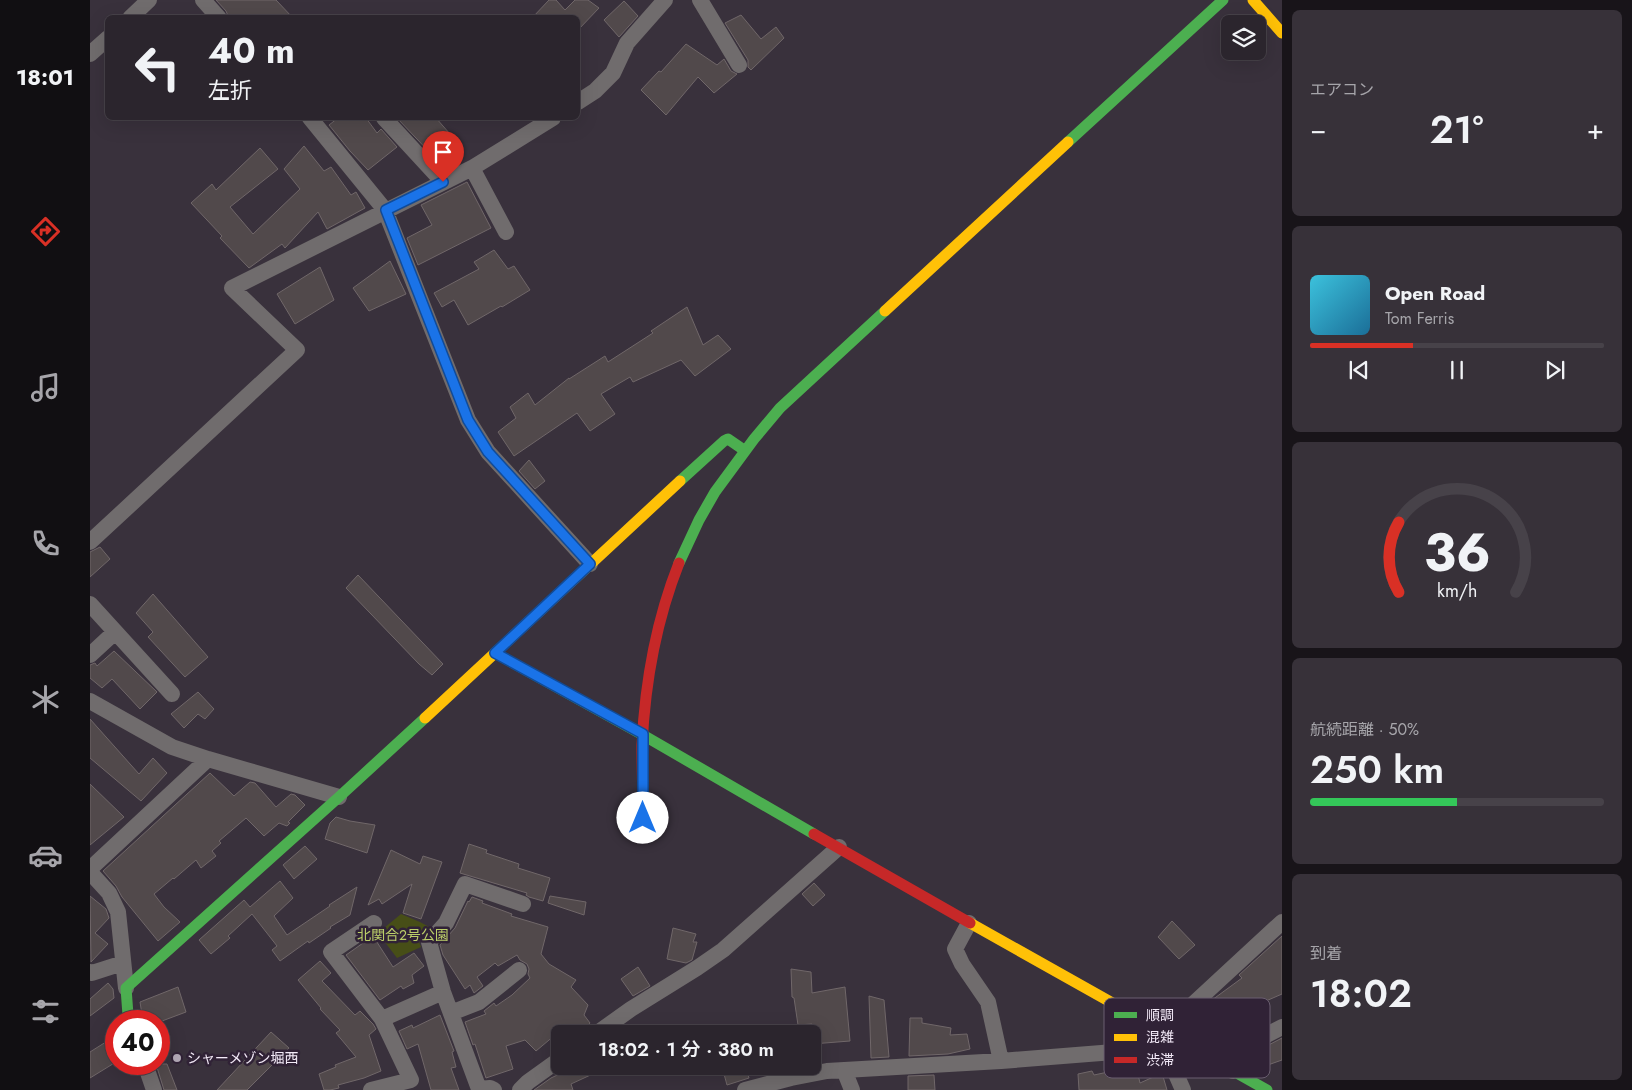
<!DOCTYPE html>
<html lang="ja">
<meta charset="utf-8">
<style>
body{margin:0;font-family:Jost,"Noto Sans JP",sans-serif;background:#373139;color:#f1f3f6;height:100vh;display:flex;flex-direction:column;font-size:19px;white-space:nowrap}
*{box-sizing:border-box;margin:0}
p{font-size:16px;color:#a6a5aa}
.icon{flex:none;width:28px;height:28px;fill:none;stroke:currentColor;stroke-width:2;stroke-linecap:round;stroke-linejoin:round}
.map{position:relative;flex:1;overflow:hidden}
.details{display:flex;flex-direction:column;gap:10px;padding:10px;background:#181419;width:350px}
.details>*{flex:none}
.banner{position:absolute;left:15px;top:15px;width:475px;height:105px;border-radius:8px;box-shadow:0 5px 20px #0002,0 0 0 1px #474249;background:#2b252d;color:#f1f3f6;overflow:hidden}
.tools{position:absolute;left:1131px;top:15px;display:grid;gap:10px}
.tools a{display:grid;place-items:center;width:45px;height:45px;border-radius:8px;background:#2b252d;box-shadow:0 5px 20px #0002,0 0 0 1px #474249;font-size:25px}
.speed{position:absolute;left:15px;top:1010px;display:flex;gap:10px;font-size:25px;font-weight:700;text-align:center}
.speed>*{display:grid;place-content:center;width:65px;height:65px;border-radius:50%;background:#2b252d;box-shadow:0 5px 20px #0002,0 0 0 1px #474249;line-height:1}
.speed .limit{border:8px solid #d22;background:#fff;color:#111}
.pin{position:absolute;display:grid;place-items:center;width:42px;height:42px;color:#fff;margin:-51px -21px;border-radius:50% 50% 50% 0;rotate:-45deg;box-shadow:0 0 5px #0007}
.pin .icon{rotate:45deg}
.me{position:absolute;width:55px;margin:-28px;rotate:0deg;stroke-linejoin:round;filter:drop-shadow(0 0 4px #0008)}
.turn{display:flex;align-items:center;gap:18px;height:105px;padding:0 20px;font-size:22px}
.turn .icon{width:65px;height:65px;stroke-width:2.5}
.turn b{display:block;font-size:35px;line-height:42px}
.big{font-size:38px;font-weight:600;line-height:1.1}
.details .widget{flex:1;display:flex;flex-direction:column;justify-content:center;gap:8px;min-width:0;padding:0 18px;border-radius:8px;background:#373139}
.details .dial{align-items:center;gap:0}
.dial svg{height:130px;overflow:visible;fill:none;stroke:#474249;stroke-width:7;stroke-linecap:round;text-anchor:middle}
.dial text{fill:#f1f3f6;stroke:none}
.song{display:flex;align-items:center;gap:15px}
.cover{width:60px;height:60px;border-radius:8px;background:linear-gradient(135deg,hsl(190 70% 55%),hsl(200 70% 35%))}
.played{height:5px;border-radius:2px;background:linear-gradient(90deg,#d93025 35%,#474249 35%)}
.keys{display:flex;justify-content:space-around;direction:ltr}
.heat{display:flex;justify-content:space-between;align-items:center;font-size:28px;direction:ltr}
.charge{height:8px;border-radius:4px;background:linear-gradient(90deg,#34c759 50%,#474249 0)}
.trip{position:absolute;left:461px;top:1025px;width:270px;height:50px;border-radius:8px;background:#2b252d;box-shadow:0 5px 20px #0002,0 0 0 1px #474249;font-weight:600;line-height:50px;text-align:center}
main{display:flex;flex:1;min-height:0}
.tabs{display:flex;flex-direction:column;width:90px;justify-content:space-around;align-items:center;background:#110f12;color:#a6a5aa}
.tabs .icon{width:35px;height:35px}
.tabs .on{color:#d93025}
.tabs b{font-size:22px;color:#f1f3f6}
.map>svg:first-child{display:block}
</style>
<main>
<nav class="tabs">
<b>18:01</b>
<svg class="icon on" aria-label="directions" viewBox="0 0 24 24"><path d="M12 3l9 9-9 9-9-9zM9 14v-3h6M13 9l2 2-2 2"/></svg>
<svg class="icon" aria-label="music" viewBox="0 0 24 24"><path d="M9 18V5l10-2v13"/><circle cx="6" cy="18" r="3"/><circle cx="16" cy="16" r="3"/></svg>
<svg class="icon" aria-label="phone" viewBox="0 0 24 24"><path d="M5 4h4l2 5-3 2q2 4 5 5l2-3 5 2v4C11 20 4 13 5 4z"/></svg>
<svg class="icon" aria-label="climate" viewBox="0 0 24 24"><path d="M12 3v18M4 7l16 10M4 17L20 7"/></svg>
<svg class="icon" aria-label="car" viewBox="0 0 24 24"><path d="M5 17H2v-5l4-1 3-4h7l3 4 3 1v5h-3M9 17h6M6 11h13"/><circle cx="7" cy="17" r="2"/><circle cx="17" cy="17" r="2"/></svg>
<svg class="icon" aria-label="filters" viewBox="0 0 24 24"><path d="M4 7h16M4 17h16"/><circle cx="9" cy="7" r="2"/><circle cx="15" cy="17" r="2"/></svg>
</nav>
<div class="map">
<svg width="1192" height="1090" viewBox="0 0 1192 1090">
<rect width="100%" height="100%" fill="#39313c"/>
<path fill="#474e17" d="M311 914 330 922 341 928 329 942 331 947 307 958 288 933Z"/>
<path fill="#51494b" stroke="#706769" d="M126 0H186L203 18H139L136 11Z
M459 0H466L475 10 485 0H498L509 8 488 30V18H442Z
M534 1 548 16 529 37 514 20Z
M651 15 671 39 686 27 694 38 661 70 658 67V60L635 23Z
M596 44 627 65 634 59 641 71 647 74 624 93 608 77 576 115 551 90 569 71 571 72Z
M248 118H276L287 133 291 129 307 147 278 170 260 151 239 125Z
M307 118H346L367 142 344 157Z
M214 146 234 171 241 167 261 195 266 192 275 208 237 229 228 212 195 248 192 244 159 268 130 238 132 236 101 203 122 184 126 190 170 148 188 169 140 207 163 234 210 189 194 169Z
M377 182 401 228 328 265 317 238 342 225 331 205Z
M404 250 418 269 424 266 440 290 412 307 411 306 378 325 364 300 352 307 344 293 389 269 384 262Z
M300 261 316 294 279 311 263 288Z
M230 267 244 300 205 324 187 294Z
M597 307 613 345 628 335 641 349 605 376 591 360 543 382 540 377 511 394 525 414 500 431 487 413 424 456 408 432 426 418 420 407 438 393 445 405 479 378V379L515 356 518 362 563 333 561 331Z
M439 460 455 481 445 489 429 471Z
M10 547 20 559 0 577V552Z
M268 575 353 664 342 675 329 664 256 588Z
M63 594 118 657 95 677 58 637 63 632 46 613Z
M24 651 67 692 50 709 22 679 12 688 0 678V665L5 663 7 666Z
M108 692 124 709 115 719 108 714 94 728 81 714Z
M0 719 49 774 63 758 77 773 51 801 0 758Z
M120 773 144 796 160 782 165 783 186 807 201 794 205 795 215 805 198 822 200 823 197 826 189 823 174 836 156 818 129 841 131 843 122 851 126 856 111 868 106 860 84 879 83 878 64 894 74 907 90 922 68 941 32 897 26 886 13 871Z
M0 784 34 817 0 845Z
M246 817 260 821 285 825 277 853 235 839 240 823Z
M379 844 397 850 396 853 429 864 428 868 460 878 453 901 439 897 436 895 437 893 370 873Z
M215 846 227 859 204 879 193 865Z
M301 850 330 864 333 856 352 862 331 919 313 913 322 884 292 904 289 899 278 905Z
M190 881 203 898 184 916 197 935 240 906 239 905 267 887 260 915 240 927 241 928 219 943 218 941 190 961 182 950 187 946 162 914 138 936 140 938 121 954 109 940 154 900 160 907Z
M724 883 735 895 723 906 712 894Z
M0 896 16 909 19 918 5 933 18 944 1 962Z
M460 896 496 902 494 915 458 903Z
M382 897 393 901 392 903 422 914 421 916 458 927 451 954 459 964 486 980 481 987 498 1005 494 1015 500 1023 490 1034H488L482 1027 475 1034H470L469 1039 465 1035 446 1051 435 1040 416 1046 423 1069 396 1078 385 1044 383 1045 375 1022 396 1014 394 1011 404 1003 406 1006 422 995 440 978 438 974 439 969 437 964 430 960 427 955 408 966 405 963 387 977 393 986 384 993 380 985 375 989 353 955 350 945 365 928 378 901 379 902Z
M1082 921 1105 945 1089 959 1068 937Z
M583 928 606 934 603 942H607L602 960 596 963 577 959Z
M283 936 303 967 324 953 334 966 322 975 324 983 313 989 311 986 290 1000 256 955Z
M1192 936V994L1153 1011 1151 1007 1122 1029 1118 1023 1112 1028 1103 1027 1100 1021 1122 1000 1152 978 1149 975Z
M230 961 241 973 232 981 265 1015 270 1011 283 1024 286 1029 279 1035 291 1071 274 1078 248 1085 249 1088 240 1090H234L229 1074 246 1067 245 1065 266 1057 246 1033 250 1030 230 1009 231 1008 208 980Z
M548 967 560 986 543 996 531 979Z
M701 969 721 972 722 993 755 987 760 1041 722 1044V1024L708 1025 704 998 702 997Z
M18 983 23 989 24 998 0 1016V999Z
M88 987 96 1012 72 1021H53L50 1002Z
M779 996 794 1000 799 1057 781 1058Z
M350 1015 364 1051 362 1052 366 1067 361 1068 369 1090H341L328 1044 317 1049 309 1031 322 1025 323 1028Z
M820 1018H832V1023L861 1028 860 1035 877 1034 880 1049 858 1054 819 1056Z
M181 1032 199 1048 157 1090H127Z
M1192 1038V1060L1175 1066 1169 1050Z
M19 1040 26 1051V1062L0 1078V1052Z
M66 1064H77L87 1090H74Z
M477 1066H520L481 1084 483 1090H444L461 1078 478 1070Z
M1046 1066 1050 1083 1072 1073 1077 1090H989L988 1074 1002 1071 1004 1075Z
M656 1068 659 1078 637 1085 634 1074Z
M844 1075 845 1090H818V1076Z"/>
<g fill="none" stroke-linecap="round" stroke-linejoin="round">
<path stroke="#706c6d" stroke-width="16" d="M113 0 129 18
M610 0 649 65
M40 18 59 0
M0 54 18 38
M488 102 505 91 523 73 537 43 575 0
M220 118 295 210 378 420 398 452 500 564
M294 118 353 182
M382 168 416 232
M0 542 207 350 142 288 382 168 463 118
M0 604 82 694
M0 655 25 632
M0 701 82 747 118 759 249 797
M0 869 118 759
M0 872 19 893 28 912 36 988
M879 923 865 949 872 964 898 1002 911 1061
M0 972 2 973 33 963
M361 1013 389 1002 429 970
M292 1019 353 992
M506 1034 541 1009 607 968 633 950 749 847
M55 1064 64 1090
M754 1070 762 1090
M1143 1071 1159 1044 1192 1027
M1086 1074 1093 1090
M281 1090 321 1080 292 1019 241 952 284 923
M404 1090 400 1088 389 1089 353 992 339 942 356 923 375 884 433 904
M430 1090 438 1082 470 1059
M655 1090 701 1078 737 1071 911 1061 1049 1050 1073 1032 1192 922"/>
<path stroke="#4caf50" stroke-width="11" d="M978 142 1133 0
M590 481 634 441 638 439 654 450
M589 563 609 520 625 492 664 439 690 408 795 311
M405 653 553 735 724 834
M40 1021 38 1015 36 988 249 797 335 718
M1106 1050 1177 1090"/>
<path stroke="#ffc107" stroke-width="11" d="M1163 0 1192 33
M795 311 978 142
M335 718 590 481
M880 923 1106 1050"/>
<path stroke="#c62828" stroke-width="11" d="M553 818C553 794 552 770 552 745 555 683 566 621 589 563
M724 834 880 923"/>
</g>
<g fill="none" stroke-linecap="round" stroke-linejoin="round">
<defs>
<path id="route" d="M353 182 296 210 378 420 398 452 500 564 405 653 553 734V818"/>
</defs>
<use href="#route" stroke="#114b97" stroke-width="12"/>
<use href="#route" stroke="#1a73e8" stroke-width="9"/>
</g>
<circle fill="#b2a9b6" stroke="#302236" stroke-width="2" cx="87" cy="1058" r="5"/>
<g text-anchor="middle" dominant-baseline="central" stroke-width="5" stroke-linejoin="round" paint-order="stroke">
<g font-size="14" fill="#bccf69" stroke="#302236">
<text x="313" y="935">北関合2号公園</text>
</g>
<g font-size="14" fill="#f3eaf8" stroke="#302236" text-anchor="start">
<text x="97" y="1058">シャーメゾン堀西</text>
</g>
</g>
<rect x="1014" y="998" width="166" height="80" rx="8" fill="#302236" stroke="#6a5e70" stroke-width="1"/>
<rect x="1024" y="1012" width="23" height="6" fill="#4caf50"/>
<rect x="1024" y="1034" width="23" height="7" fill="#ffc107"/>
<rect x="1024" y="1057" width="23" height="6" fill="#c62828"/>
<g font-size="14" fill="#f3eaf8">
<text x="1056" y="1020">順調</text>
<text x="1056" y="1042">混雑</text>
<text x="1056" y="1065">渋滞</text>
</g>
</svg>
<div class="tools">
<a><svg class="icon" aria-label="layers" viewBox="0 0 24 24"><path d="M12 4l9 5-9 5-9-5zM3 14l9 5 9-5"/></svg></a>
</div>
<div class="speed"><div class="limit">40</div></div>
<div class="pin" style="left:353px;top:182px;background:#d93025"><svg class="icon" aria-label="arrive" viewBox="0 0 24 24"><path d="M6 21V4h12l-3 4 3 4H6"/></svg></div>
<svg class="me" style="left:553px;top:818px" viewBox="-20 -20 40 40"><circle r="19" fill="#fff"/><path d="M0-13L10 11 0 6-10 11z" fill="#1a73e8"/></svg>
<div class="trip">18:02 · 1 分 · 380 m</div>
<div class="banner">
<div class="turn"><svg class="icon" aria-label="left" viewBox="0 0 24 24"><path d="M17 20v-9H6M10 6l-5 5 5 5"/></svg><div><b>40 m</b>左折</div></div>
</div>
</div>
<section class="details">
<div class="widget"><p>エアコン</p>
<div class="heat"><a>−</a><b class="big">21°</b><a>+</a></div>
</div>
<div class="widget">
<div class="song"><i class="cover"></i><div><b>Open Road</b><p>Tom Ferris</p></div></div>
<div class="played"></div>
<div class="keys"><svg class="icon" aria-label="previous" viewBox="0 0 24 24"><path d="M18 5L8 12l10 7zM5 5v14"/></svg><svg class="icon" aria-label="pause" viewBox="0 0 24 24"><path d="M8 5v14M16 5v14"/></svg><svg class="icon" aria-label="next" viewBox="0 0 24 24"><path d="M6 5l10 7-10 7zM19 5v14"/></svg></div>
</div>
<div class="widget dial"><svg viewBox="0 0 100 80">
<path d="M14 69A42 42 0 1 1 86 69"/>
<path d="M14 69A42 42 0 0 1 14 26" stroke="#d93025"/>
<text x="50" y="56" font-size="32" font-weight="700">36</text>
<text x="50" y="72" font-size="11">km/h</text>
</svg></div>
<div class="widget"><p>航続距離 · 50%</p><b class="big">250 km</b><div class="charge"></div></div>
<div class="widget"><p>到着</p><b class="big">18:02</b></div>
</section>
</main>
